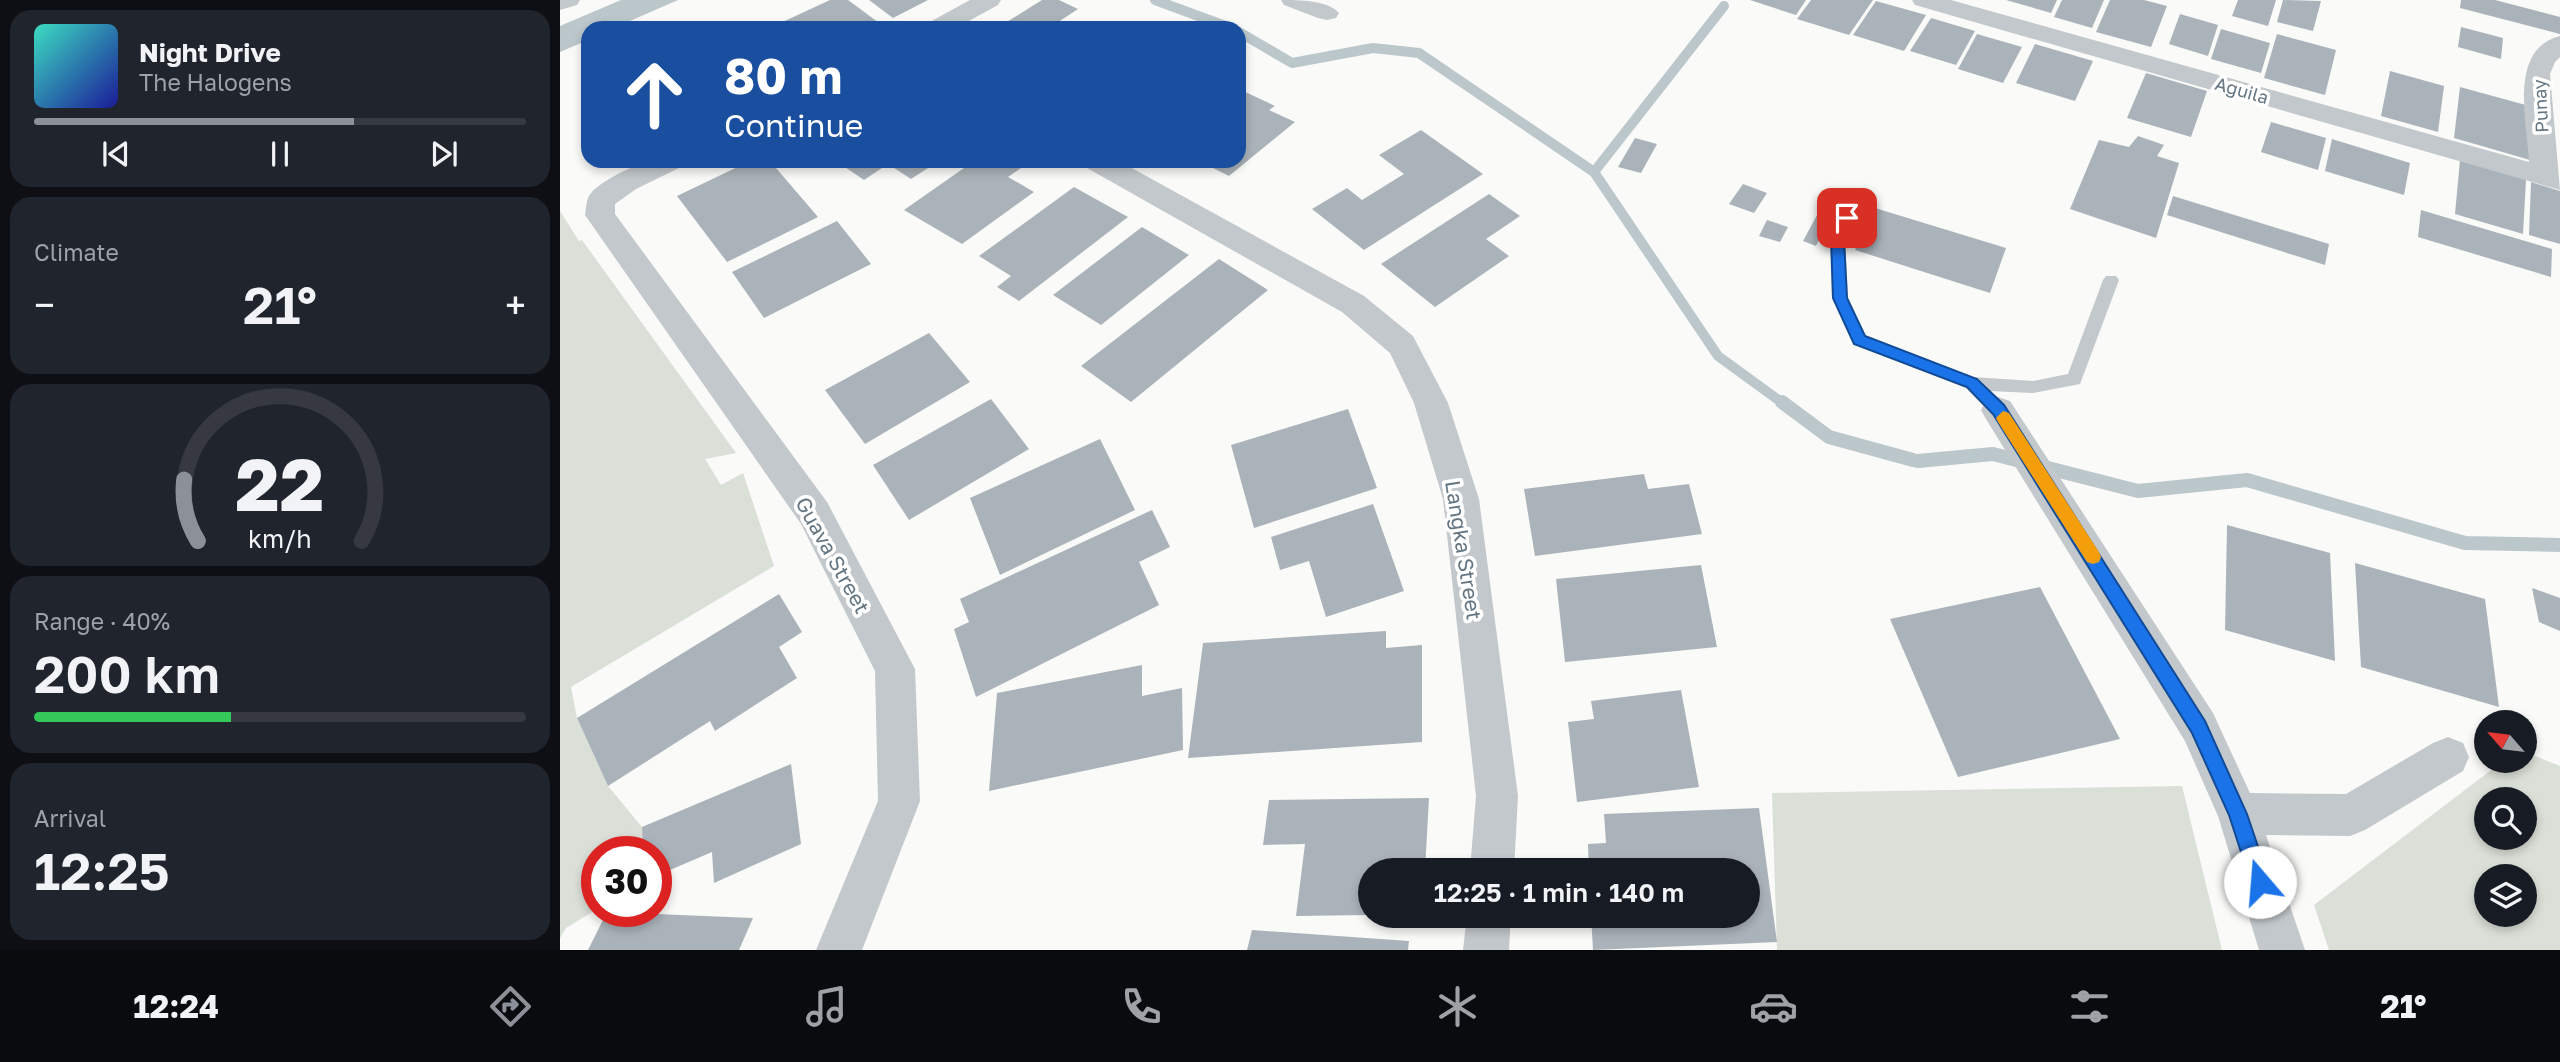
<!DOCTYPE html>
<meta charset="utf-8">
<style>
body{margin:0;font-family:"Golos Text",sans-serif;background:#20242c;color:#f1f3f6;height:100vh;display:flex;flex-direction:column;font-size:26px;white-space:nowrap}
*{box-sizing:border-box;margin:0}
p{font-size:23px;color:#9ea1a6}
.icon{flex:none;width:38px;height:38px;fill:none;stroke:currentColor;stroke-width:2;stroke-linecap:round;stroke-linejoin:round}
.map{position:relative;flex:1;overflow:hidden}
.panel{display:flex;flex-direction:column;gap:10px;padding:10px;background:#0d0f14;width:560px}
.panel>*{flex:none}
.hud{position:absolute;left:21px;top:21px;width:665px;height:147px;border-radius:21px;box-shadow:0 4px 10px #0003;background:#1a4fa0;color:#fff;overflow:hidden}
.needle{width:46px;rotate:298deg}
.buttons{position:absolute;left:1914px;top:710px;display:grid;gap:14px}
.buttons a{display:grid;place-items:center;width:63px;height:63px;border-radius:50%;background:#171b24;box-shadow:0 4px 10px #0003;font-size:35px}
.speed{position:absolute;left:21px;top:836px;display:flex;gap:14px;font-size:35px;font-weight:700;text-align:center}
.speed>*{display:grid;place-content:center;width:91px;height:91px;border-radius:50%;background:#171b24;box-shadow:0 4px 10px #0003;line-height:1}
.speed .limit{border:10px solid #d22;background:#fff;color:#111}
.pin{position:absolute;display:grid;place-items:center;width:60px;height:60px;color:#fff;margin:-30px;border-radius:14px;box-shadow:0 4px 10px #0006}
.me{position:absolute;width:77px;margin:-38px;rotate:342deg;stroke-linejoin:round;filter:drop-shadow(0 0 5px #0008)}
.turn{display:flex;align-items:center;gap:24px;height:147px;padding:0 28px;font-size:32px}
.turn .icon{width:91px;height:91px;stroke-width:2.5}
.turn b{display:block;font-size:49px;line-height:60px}
.big{font-size:52px;font-weight:600;line-height:1.1}
.panel .card{flex:1;display:flex;flex-direction:column;justify-content:center;gap:10px;min-width:0;padding:0 24px;border-radius:21px;background:#20242c}
.panel .dial{align-items:center;gap:0}
.dial svg{height:182px;overflow:visible;fill:none;stroke:#363941;stroke-width:7;stroke-linecap:round;text-anchor:middle}
.dial text{fill:#f1f3f6;stroke:none}
.song{display:flex;align-items:center;gap:21px}
.cover{width:84px;height:84px;border-radius:10px;background:linear-gradient(135deg,hsl(170 70% 55%),hsl(240 70% 35%))}
.played{height:7px;border-radius:4px;background:linear-gradient(90deg,#8c9099 65%,#363941 65%)}
.keys{display:flex;justify-content:space-around;direction:ltr}
.heat{display:flex;justify-content:space-between;align-items:center;font-size:38px;direction:ltr}
.charge{height:10px;border-radius:5px;background:linear-gradient(90deg,#34c759 40%,#363941 0)}
.trip{position:absolute;left:798px;top:858px;width:402px;height:70px;border-radius:35px;background:#171b24;box-shadow:0 4px 10px #0003;font-weight:600;line-height:70px;text-align:center}
.tabs{display:flex;height:112px;justify-content:space-around;align-items:center;background:#090b0e;color:#9ea1a6}
.tabs .icon{width:49px;height:49px}
.tabs .selected{color:#8c9099}
.tabs b{font-size:32px;color:#f1f3f6}
main{display:flex;flex:1;min-height:0}
.map>svg:first-child{display:block}
</style>
<main>
<section class="panel">
<div class="card">
<div class="song"><i class="cover"></i><div><b>Night Drive</b><p>The Halogens</p></div></div>
<div class="played"></div>
<div class="keys"><svg class="icon" aria-label="previous" viewBox="0 0 24 24"><path d="M18 5L8 12l10 7zM5 5v14"/></svg><svg class="icon" aria-label="pause" viewBox="0 0 24 24"><path d="M8 5v14M16 5v14"/></svg><svg class="icon" aria-label="next" viewBox="0 0 24 24"><path d="M6 5l10 7-10 7zM19 5v14"/></svg></div>
</div>
<div class="card"><p>Climate</p>
<div class="heat"><a>−</a><b class="big">21°</b><a>+</a></div>
</div>
<div class="card dial"><svg viewBox="0 0 100 80">
<path d="M14 69A42 42 0 1 1 86 69"/>
<path d="M14 69A42 42 0 0 1 8 42" stroke="#8c9099"/>
<text x="50" y="56" font-size="32" font-weight="700">22</text>
<text x="50" y="72" font-size="11">km/h</text>
</svg></div>
<div class="card"><p>Range · 40%</p><b class="big">200 km</b><div class="charge"></div></div>
<div class="card"><p>Arrival</p><b class="big">12:25</b></div>
</section>
<div class="map">
<svg width="2000" height="950" viewBox="0 0 2000 950">
<rect width="100%" height="100%" fill="#fafaf8"/>
<path fill="#dadfd7" fill-rule="evenodd" d="M0 211 19 241 22 240 176 453 145 459 161 485 183 473 214 566 11 687 17 718 48 786 82 827 83 852H37V909L6 928 0 938Z
M1965 752 2000 766V950H1769L1754 905 1943 761H1965ZM1927 800H1965V838H1927ZM1927 877H1965V915H1927Z
M1622 786 1662 950H1217L1212 793Z"/>
<path fill="#bbc7cb" d="M61 0H118L54 28H28V40L0 52V26Z"/>
<g fill="none" stroke-linecap="round" stroke-linejoin="round">
<path stroke="#bbc7cb" stroke-width="10" d="M595 0 671 28
M679 32 732 63 813 48 859 53 1034 172 1158 356 1224 404
M1034 172 1164 6"/>
<path stroke="#bbc7cb" stroke-width="14" d="M1222 402 1269 437 1353 460
M1358 461 1433 454 1578 491 1687 480 1905 543 2000 545"/>
</g>
<path fill="#aab3b9" d="M270 0H288L326 28 214 26Z
M309 0H368L333 18Z
M482 0H499L518 9 489 28H437Z
M1190 0H1246L1236 15Z
M1251 0H1313L1289 35 1237 19Z
M1446 0H1497L1491 13Z
M1502 0H1544L1532 28 1494 17Z
M1550 0H1584L1607 6 1591 47 1536 32Z
M1678 0H1716L1708 26 1672 16Z
M1723 0 1761 1 1753 31 1717 22Z
M1901 0H1935L2000 17V34L1900 8Z
M1316 1 1366 15 1344 51 1293 35Z
M1620 14 1658 25 1648 56 1609 44Z
M1371 18 1415 31 1396 65 1350 51Z
M1901 27 1943 38 1941 59 1898 47Z
M1661 29 1710 43 1701 73 1651 59Z
M1417 34 1462 47 1443 83 1398 69Z
M1717 34 1776 50 1765 95 1704 78Z
M1475 44 1533 61 1515 101 1456 83Z
M1830 71 1884 86 1878 132 1821 116Z
M1586 73 1647 91 1631 137 1567 118Z
M1900 87 1973 107 1970 160 1894 138Z
M679 89 715 106 709 110 735 122 669 176 639 161H679Z
M1711 122 1766 138 1758 170 1701 152Z
M861 130 923 174 804 250 752 209 787 188 802 200 844 174 819 155Z
M1578 136 1604 145 1597 156 1619 163 1596 238 1510 209 1539 140 1569 147Z
M1075 138 1097 144 1081 173 1058 167Z
M1772 139 1850 163 1844 195 1765 171Z
M1900 160 1966 179 1963 234 1895 214Z
M190 161H210L258 217 167 262 117 196Z
M276 161H379L351 179 328 164 304 180Z
M414 161H471L448 177 474 192 402 244 344 210Z
M1971 182 2000 191V244L1969 235Z
M1183 184 1207 193 1194 213 1169 204Z
M514 187 568 217 459 301 437 287 451 276 419 256Z
M929 194 960 216 926 239 949 256 875 307 821 264Z
M1613 196 1769 244 1765 265 1607 215Z
M1263 204 1276 208 1256 246 1243 241Z
M1315 208 1446 248 1430 293 1295 250Z
M1861 210 1992 249 1991 277 1858 237Z
M1207 220 1228 227 1220 242 1199 236Z
M277 221 311 264 204 318 172 272Z
M582 227 629 255 541 325 493 295Z
M659 259 708 290 571 402 521 366Z
M369 333 410 382 305 444 265 390Z
M431 399 469 449 349 520 313 465Z
M788 409 817 488 694 528 671 445Z
M540 439 575 510 440 575 410 498Z
M1084 474 1088 489 1129 484 1142 534 975 556 964 489Z
M813 504 844 591 766 617 749 561 720 570 711 537Z
M592 510 610 547 579 562 599 605 416 697 394 629 409 622 400 599Z
M1667 525 1770 553 1775 661 1665 630Z
M1795 563 1925 599 1939 707 1801 667Z
M1141 565 1157 647 1005 662 996 579Z
M1480 587 1560 739 1398 777 1330 619Z
M1972 588 2000 598V631L1979 622Z
M219 594 242 632 219 647 237 678 155 731 150 721 48 786 17 718Z
M826 631V648L862 645V742L628 758 643 643Z
M582 665V696L622 688 623 750 429 791 437 693Z
M1121 690 1139 787 1017 802 1008 722 1034 719 1031 701Z
M231 764 241 844 154 883 152 852 96 876V852H83L82 827Z
M869 798 865 870H810V915L736 916 745 844 703 845 709 800Z
M1199 808 1217 942 1033 950 1031 915H1188V870H1029L1028 844 1046 843 1044 814Z
M47 912 193 918 179 950H28Z
M692 930 849 941 848 950H687Z"/>
<g fill="none" stroke-linecap="round" stroke-linejoin="round">
<path fill="#c3c8cc" fill-rule="evenodd" d="M1296 192 1303 197 1285 239 1288 298 1306 336 1413 377 1473 381 1508 374 1543 280 1546 276H1556L1559 280 1520 384 1473 393 1430 391 1446 410 1444 415H1432L1406 388 1294 344 1272 298 1271 239 1289 197Z"/>
<path fill="#c3c8cc" fill-rule="evenodd" d="M0 0H20L17 5 0 10Z
M410 0H441L438 5 396 28H364L368 23Z
M721 0C739 0 768 0 779 13L776 18 767 20 758 18 724 5Z
M1352 0H1391L1969 162C1967 122 1948 49 2000 36V57L1995 62 1990 74 2000 190 1355 5Z
M85 161H123L119 168 76 189 55 204V214L267 502 355 669 360 801 302 950H256L318 801 315 671 241 524 25 215C26 209 26 203 28 198 34 183 71 168 85 161Z
M523 161H559L804 296 853 336 888 403 919 499 958 796 954 870H910L916 796 883 499 854 403 830 353 782 312 527 168Z
M1438 397 1450 401 1653 713 1690 793 1786 794 1873 743 1888 737 1903 743 1909 757 1903 771 1805 830 1790 836 1706 835 1745 950H1699L1658 816 1625 741 1426 419 1421 410 1426 401Z
M907 915H951L949 950H903Z"/>
</g>
<path fill="#1a73e8" stroke="#114b97" stroke-width="2" d="M1287 214 1294 218 1284 239 1287 298 1305 336 1417 379 1444 405 1645 721 1687 814 1710 882 1707 889 1700 892 1693 889 1669 815 1632 733 1433 414 1407 387 1294 344 1273 298 1271 239 1282 215Z"/>
<path fill="#f59e0b" d="M1443 411 1449 413 1539 552 1541 557 1539 562 1533 564 1527 562 1438 422 1436 418Z"/>
<g text-anchor="middle" dominant-baseline="central" stroke-width="7" stroke-linejoin="round" paint-order="stroke">
<g font-size="18" fill="#657683" stroke="#fff">
<text transform="translate(1682 90) rotate(16)">Aguila</text>
<text transform="translate(1980 106) rotate(-93)">Punay</text>
</g>
<g font-size="21" fill="#657683" stroke="#fff">
<text transform="translate(904 550) rotate(81)">Langka Street</text>
<text transform="translate(273 555) rotate(61)">Guava Street</text>
</g>
</g>
</svg>
<div class="buttons">
<a><svg class="needle" viewBox="-14 -14 28 28"><path d="M0-13l5 13h-10z" fill="#e53935"/><path d="M0 13l5-13h-10z" fill="#9ea1a6"/></svg></a>
<a><svg class="icon" aria-label="search" viewBox="0 0 24 24"><circle cx="10" cy="10" r="6"/><path d="M15 15l6 6"/></svg></a>
<a><svg class="icon" aria-label="layers" viewBox="0 0 24 24"><path d="M12 4l9 5-9 5-9-5zM3 14l9 5 9-5"/></svg></a>
</div>
<div class="speed"><div class="limit">30</div></div>
<div class="pin" style="left:1287px;top:218px;background:#d93025"><svg class="icon" aria-label="arrive" viewBox="0 0 24 24"><path d="M6 21V4h12l-3 4 3 4H6"/></svg></div>
<svg class="me" style="left:1700px;top:882px" viewBox="-20 -20 40 40"><circle r="19" fill="#fff"/><path d="M0-13L10 11 0 6-10 11z" fill="#1a73e8"/></svg>
<div class="trip">12:25 · 1 min · 140 m</div>
<div class="hud">
<div class="turn"><svg class="icon" aria-label="ahead" viewBox="0 0 24 24"><path d="M12 20V5M6 11l6-6 6 6"/></svg><div><b>80 m</b>Continue</div></div>
</div>
</div>
</main>
<nav class="tabs">
<b>12:24</b>
<svg class="icon selected" aria-label="directions" viewBox="0 0 24 24"><path d="M12 3l9 9-9 9-9-9zM9 14v-3h6M13 9l2 2-2 2"/></svg>
<svg class="icon" aria-label="music" viewBox="0 0 24 24"><path d="M9 18V5l10-2v13"/><circle cx="6" cy="18" r="3"/><circle cx="16" cy="16" r="3"/></svg>
<svg class="icon" aria-label="phone" viewBox="0 0 24 24"><path d="M5 4h4l2 5-3 2q2 4 5 5l2-3 5 2v4C11 20 4 13 5 4z"/></svg>
<svg class="icon" aria-label="climate" viewBox="0 0 24 24"><path d="M12 3v18M4 7l16 10M4 17L20 7"/></svg>
<svg class="icon" aria-label="car" viewBox="0 0 24 24"><path d="M5 17H2v-5l4-1 3-4h7l3 4 3 1v5h-3M9 17h6M6 11h13"/><circle cx="7" cy="17" r="2"/><circle cx="17" cy="17" r="2"/></svg>
<svg class="icon" aria-label="filters" viewBox="0 0 24 24"><path d="M4 7h16M4 17h16"/><circle cx="9" cy="7" r="2"/><circle cx="15" cy="17" r="2"/></svg>
<b>21°</b>
</nav>
